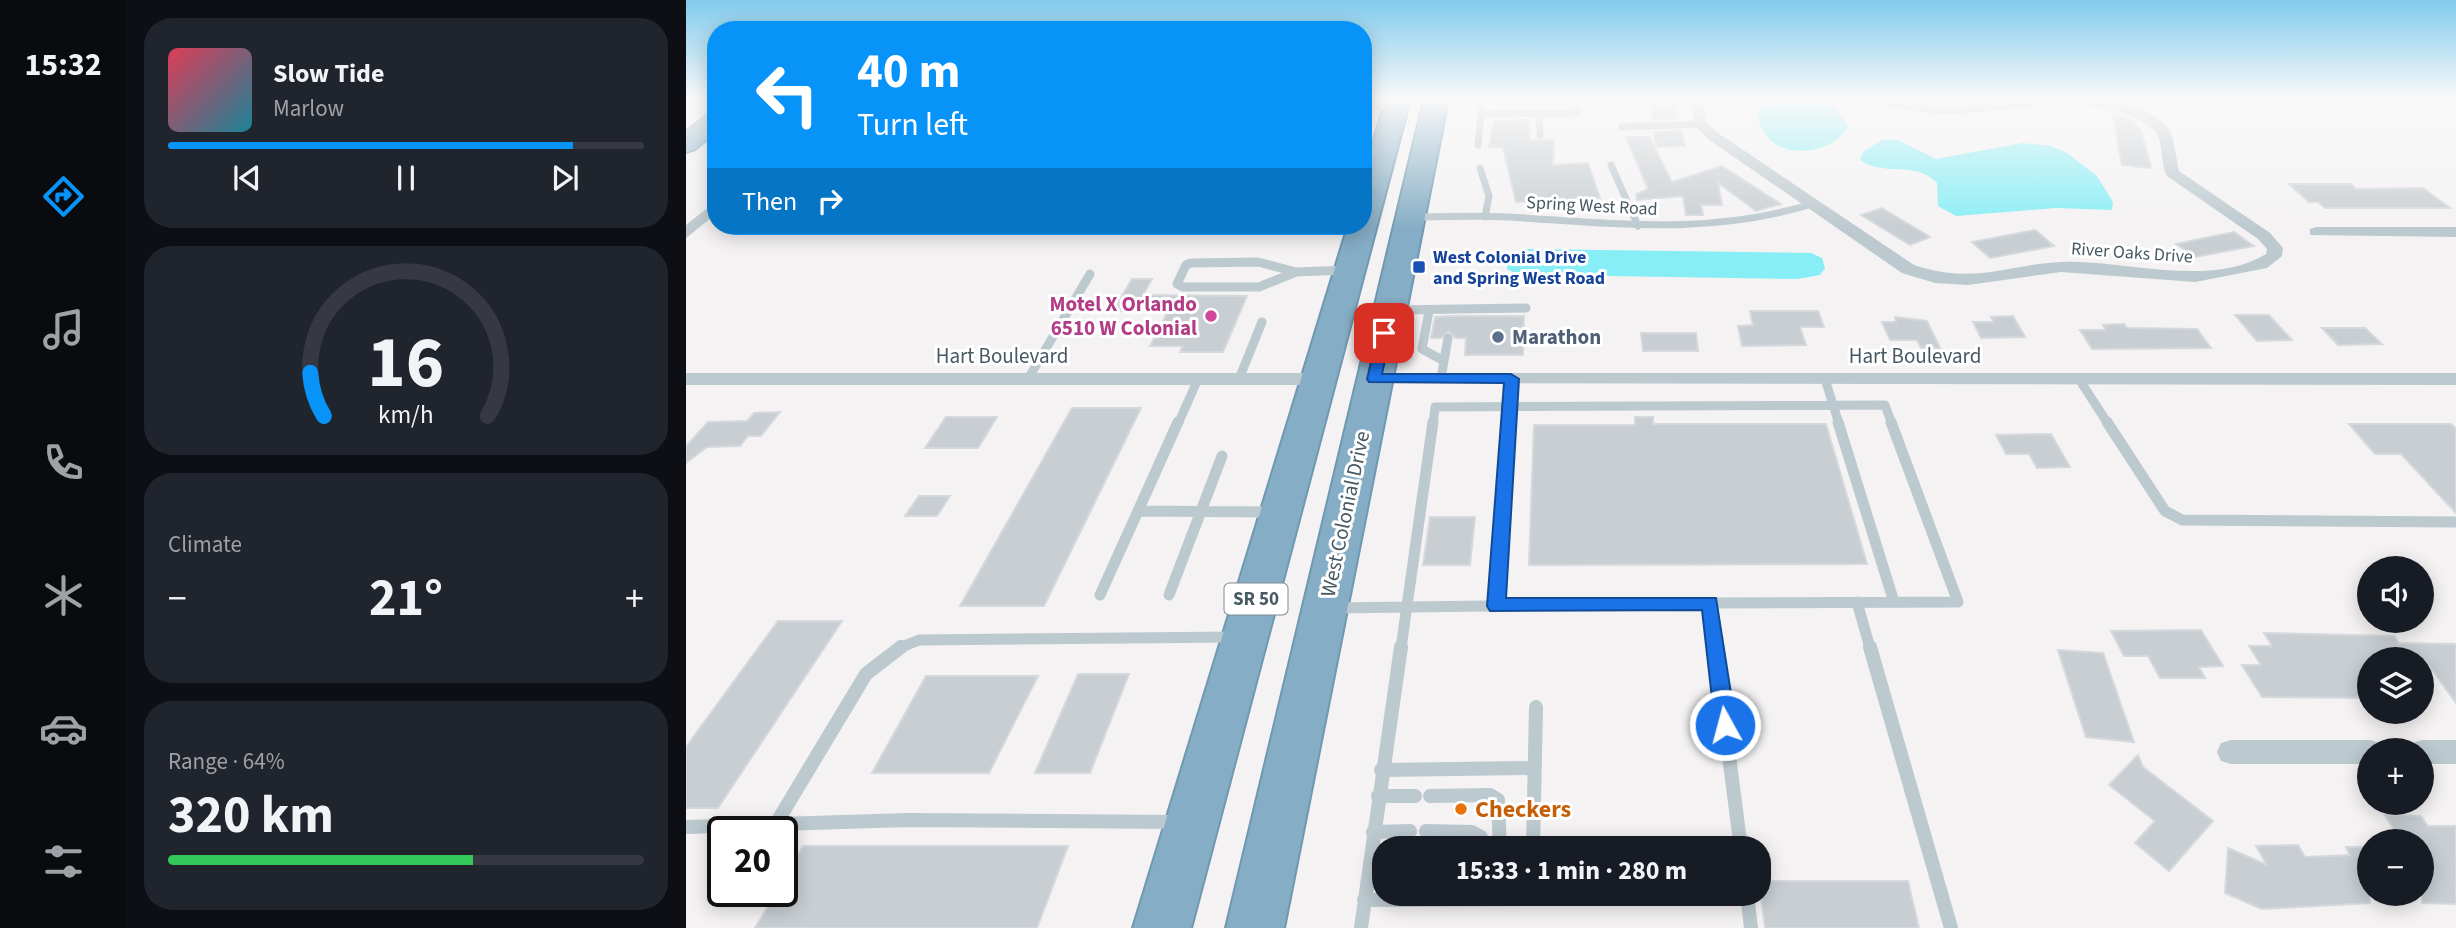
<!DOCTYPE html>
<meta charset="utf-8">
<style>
body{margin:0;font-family:"Source Sans 3",sans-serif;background:#20242c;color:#f1f3f6;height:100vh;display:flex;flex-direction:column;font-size:26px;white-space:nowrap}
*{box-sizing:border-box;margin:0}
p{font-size:23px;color:#9ea1a6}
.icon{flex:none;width:38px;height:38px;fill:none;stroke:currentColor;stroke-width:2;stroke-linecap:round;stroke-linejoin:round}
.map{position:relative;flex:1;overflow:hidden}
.details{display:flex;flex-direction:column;gap:18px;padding:18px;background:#0d0f14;width:560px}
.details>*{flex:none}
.banner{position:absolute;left:21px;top:21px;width:665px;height:214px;border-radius:28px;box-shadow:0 4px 18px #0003;background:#0893f8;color:#fff;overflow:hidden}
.controls{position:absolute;left:1671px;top:556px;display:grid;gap:14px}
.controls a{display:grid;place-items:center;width:77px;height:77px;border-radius:50%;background:#171b24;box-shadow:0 4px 18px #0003;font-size:35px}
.speed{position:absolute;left:21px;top:816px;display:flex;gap:14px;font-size:35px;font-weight:700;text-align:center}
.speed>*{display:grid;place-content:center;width:91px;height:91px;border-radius:50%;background:#171b24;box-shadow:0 4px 18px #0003;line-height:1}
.speed .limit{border:4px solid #111;border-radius:10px;background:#fff;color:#111}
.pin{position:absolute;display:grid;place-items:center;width:60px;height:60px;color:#fff;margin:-30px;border-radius:14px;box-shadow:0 4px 10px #0006}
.me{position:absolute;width:77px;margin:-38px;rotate:353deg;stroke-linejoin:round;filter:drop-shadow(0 0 5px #0008)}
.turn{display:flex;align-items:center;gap:24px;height:147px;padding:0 35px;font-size:32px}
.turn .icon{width:91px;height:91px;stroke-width:2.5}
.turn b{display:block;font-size:49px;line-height:60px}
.then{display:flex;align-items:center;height:66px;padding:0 35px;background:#0003;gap:14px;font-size:26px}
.big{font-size:52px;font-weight:700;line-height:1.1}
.details .widget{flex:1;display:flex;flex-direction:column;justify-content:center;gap:10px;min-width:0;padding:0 24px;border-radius:28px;background:#20242c}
.details .dial{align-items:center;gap:0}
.dial svg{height:182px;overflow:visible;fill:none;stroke:#363941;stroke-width:7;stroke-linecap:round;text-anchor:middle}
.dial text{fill:#f1f3f6;stroke:none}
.song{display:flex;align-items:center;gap:21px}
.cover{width:84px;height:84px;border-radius:10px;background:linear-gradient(135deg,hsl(350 70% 55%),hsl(190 70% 35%))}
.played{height:7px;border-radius:4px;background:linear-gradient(90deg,#0893f8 85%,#363941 85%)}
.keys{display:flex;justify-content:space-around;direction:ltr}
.heat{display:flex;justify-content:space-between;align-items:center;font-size:38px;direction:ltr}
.charge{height:10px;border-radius:5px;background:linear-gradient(90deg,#34c759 64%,#363941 0)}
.trip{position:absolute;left:686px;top:836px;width:399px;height:70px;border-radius:28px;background:#171b24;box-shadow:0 4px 18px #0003;font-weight:700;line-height:70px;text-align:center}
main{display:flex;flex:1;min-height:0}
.menu{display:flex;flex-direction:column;width:126px;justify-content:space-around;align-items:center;background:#090b0e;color:#9ea1a6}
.menu .icon{width:49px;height:49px}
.menu .on{color:#0893f8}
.menu b{font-size:32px;color:#f1f3f6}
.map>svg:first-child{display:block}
</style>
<main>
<nav class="menu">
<b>15:32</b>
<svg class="icon on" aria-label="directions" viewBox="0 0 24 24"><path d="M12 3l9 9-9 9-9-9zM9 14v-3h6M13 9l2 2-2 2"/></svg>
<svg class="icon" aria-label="music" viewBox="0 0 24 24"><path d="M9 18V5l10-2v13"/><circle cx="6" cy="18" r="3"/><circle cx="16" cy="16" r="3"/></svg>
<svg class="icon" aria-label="phone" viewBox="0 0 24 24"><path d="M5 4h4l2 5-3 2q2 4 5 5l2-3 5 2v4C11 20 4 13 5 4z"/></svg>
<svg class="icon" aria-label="climate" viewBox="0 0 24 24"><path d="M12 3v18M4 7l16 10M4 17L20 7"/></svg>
<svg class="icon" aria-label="car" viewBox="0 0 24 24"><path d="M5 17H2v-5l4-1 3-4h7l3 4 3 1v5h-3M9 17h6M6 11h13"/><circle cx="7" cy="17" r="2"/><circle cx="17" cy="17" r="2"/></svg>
<svg class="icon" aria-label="filters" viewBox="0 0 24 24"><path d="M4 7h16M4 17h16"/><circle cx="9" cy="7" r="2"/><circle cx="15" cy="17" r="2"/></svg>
</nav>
<section class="details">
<div class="widget">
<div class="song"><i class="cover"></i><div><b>Slow Tide</b><p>Marlow</p></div></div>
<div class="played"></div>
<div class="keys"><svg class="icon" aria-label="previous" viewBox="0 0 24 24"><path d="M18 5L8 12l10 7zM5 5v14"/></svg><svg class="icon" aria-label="pause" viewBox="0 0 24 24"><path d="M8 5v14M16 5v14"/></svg><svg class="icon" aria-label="next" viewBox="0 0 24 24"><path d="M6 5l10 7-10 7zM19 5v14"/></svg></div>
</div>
<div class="widget dial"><svg viewBox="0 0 100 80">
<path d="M14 69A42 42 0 1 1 86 69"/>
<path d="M14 69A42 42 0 0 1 8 50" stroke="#0893f8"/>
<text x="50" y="56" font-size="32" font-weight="700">16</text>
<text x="50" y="72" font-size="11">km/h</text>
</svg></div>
<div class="widget"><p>Climate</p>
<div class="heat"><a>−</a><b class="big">21°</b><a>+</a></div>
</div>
<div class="widget"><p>Range · 64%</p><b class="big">320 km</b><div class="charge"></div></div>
</section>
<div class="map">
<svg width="1770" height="928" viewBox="0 0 1770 928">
<rect width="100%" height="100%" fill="#f4f2f2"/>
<path fill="#87eef5" d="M1073 100H1145L1162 127C1148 152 1103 160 1082 138 1077 134 1074 124 1071 118L1077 104Z
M1196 140H1212L1250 159 1336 143 1365 146 1381 153 1411 176 1427 202 1426 210 1370 208 1270 216 1252 206 1251 183C1229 160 1197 177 1174 160L1178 151Z
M842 249 1125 253 1136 258 1139 268 1134 275 1111 279 860 275 831 274 821 269 822 258Z"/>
<path fill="#c8ced2" stroke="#d5d9de" stroke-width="2" d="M965 100H989L993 119 967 120Z
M1427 115 1447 120 1456 133 1465 168 1436 165Z
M843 120V140H868L867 165 902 163 914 198 830 202 817 147H803L808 121Z
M996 131 999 146 970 147 968 132Z
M940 137H963L986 182 1036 166 1095 204 1070 211 1032 183 1036 205H1015L1017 215H1000L997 196 951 200 950 194 962 189Z
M1603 184H1665L1670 189 1737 188 1764 208H1639L1632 202H1623Z
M1196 208 1244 237 1224 245 1175 215Z
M1349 230 1368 246 1304 258 1286 242Z
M1548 232 1568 246 1509 257 1490 244Z
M446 279H466L457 295 561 296 537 352H494L497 346H464L482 311H427Z
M1064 311H1132L1138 327H1114L1120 345 1056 346 1052 326 1067 325Z
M1549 315H1583L1606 340 1571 341Z
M765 316H838L837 355H779L780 338H769L763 331 755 338H745L749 317Z
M1327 316 1339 337 1295 338 1287 322H1308L1305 317Z
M1209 317 1241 321 1254 348H1235L1231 340H1204L1196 322H1210Z
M1438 324 1441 328 1511 329 1525 348 1406 349 1394 330H1420L1417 325Z
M1636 328H1679L1696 344 1652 345Z
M955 333H1010L1012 351H957Z
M386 408H455L358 606H274Z
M94 412 75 436H62L54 446 21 447 0 463V446L22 422 61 421 68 413Z
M260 417H311L292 448H239Z
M949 417H967V424H1140L1181 564 843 565 848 425H949Z
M1663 424H1765L1770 429V513L1715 454H1689Z
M1365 434 1384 467 1351 468 1343 454H1320L1310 435Z
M233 496H264L251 516H219Z
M744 517H789L784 565H737Z
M92 621H156L32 808H0V747Z
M1515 630 1537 666 1513 667 1519 678H1474L1462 656H1438L1425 631Z
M1578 633 1708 636 1713 643 1770 644V703L1739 660H1684V698L1576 697 1556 665H1575L1563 646H1586Z
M1372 650 1417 653 1448 742 1400 737Z
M392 674H443L404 773H349Z
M240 676H352L303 773H186Z
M1452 755 1457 767 1527 821 1483 871 1449 843 1469 821 1423 785Z
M1699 815 1735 816 1742 826H1770V904L1736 903V842H1715Z
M1612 845 1619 857 1664 855 1660 847H1684V903L1576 909 1539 893 1542 848 1581 865 1570 846Z
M117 846H382L351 928H69L91 891H96V881Z
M1073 881H1222L1233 928H1079Z"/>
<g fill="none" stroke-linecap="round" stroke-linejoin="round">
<defs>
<path id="highway" d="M700 100H724L505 928H447L662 226H677V175Z
M738 100H762L598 928H540Z
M30 113V132L9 149 0 152V132L21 115Z"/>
</defs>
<use href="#highway" stroke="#7098b1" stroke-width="4"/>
<path stroke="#bcc9cf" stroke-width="7" d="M798 100 795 114 892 113 891 100
M677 104 710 108
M853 113 854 135
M936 127 1015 124
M792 145 795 114
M925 165 952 226
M794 168 803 196 799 217
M726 217C758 217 790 215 823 217 929 223 1022 236 1126 204"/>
<path stroke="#bcc9cf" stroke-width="9" d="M572 262 610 272 573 287H497L491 284 500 265 505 263Z
M610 272 661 270
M706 310 840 308
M743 311 736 349 758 361 755 379
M758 361 762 338
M342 379 404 274
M553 379 576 322
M1139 379 1153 424
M1393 379 1422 424
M492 424 512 379
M747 424 749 407 1199 405 1206 424
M822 424 825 379"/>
<path stroke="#bcc9cf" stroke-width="11" d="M492 422 452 511 587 512
M1152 422 1208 602
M1421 422 1479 511 1496 520 1770 522
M414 595 452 511
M483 595 536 456
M1171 602 1184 648
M1024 603 1272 602 1205 422
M810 606 822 422
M648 608 1024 603 1030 648
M213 648 233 640 549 637
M715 648 747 422"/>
<path stroke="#bcc9cf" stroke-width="14" d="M1029 647 1055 849
M1184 647 1265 928
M695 770 848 768
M692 796H729
M744 796 804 795 812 800 814 849
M91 822 180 674 215 647
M0 827 222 820 493 822
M740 831 786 832 795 837 797 849
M687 832 724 831
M847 849 850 707
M1061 894 1065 928
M678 900 845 899V894
M675 928 715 647"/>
<path fill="#bcc9cf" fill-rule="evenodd" d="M1005 100H1017L1021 123 1032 133 1228 265C1288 285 1318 265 1375 262 1437 259 1523 289 1580 254L1581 249 1572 239 1481 176C1474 164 1478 140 1468 130 1422 88 1319 113 1262 114 1236 114 1208 107 1182 104L1176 100C1204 100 1232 106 1261 106 1310 107 1451 81 1483 130 1489 140 1490 159 1493 171L1584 233 1597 248 1596 256 1581 268 1509 282 1375 272 1282 285 1249 283 1216 273 1022 139 1008 124Z
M30 201V214L0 238V225Z
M1630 227H1770V237L1624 235V229Z
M0 373H633L643 379 633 385H0Z
M688 373H1770V385L681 383 678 379Z
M1545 740H1684L1694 743 1697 751H1684V764H1545L1535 761 1531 752 1535 743Z
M1736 740H1770V764H1736V751H1723L1726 743Z"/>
<use href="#highway" fill="#85adc5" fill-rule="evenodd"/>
</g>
<linearGradient id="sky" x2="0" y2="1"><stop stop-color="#81cbed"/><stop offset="0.43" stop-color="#faf9f9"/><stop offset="1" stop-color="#faf9f9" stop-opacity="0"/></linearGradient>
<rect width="1770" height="230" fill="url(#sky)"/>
<path fill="#1a73e8" stroke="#114b97" stroke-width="2" d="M698 329 705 333 696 374H825L833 379 820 598H1030L1050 725 1047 732 1039 734 1032 732 1029 725 1016 610 804 611 801 606 818 383 683 382 681 379 692 333Z"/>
<rect fill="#1a4fb4" stroke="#fff" stroke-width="2.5" x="726" y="260" width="14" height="14" rx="3.5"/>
<circle fill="#d1479c" stroke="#fff" stroke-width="2.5" cx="525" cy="316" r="7"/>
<circle fill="#5c6f8a" stroke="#fff" stroke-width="2.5" cx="812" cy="337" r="7"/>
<circle fill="#e8710a" stroke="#fff" stroke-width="2.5" cx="775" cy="809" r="7"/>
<g text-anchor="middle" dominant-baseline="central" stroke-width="6" stroke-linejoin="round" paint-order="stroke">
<g font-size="18" fill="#475962" stroke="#fff">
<text transform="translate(906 206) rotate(3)">Spring West Road</text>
<text transform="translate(1446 253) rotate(4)">River Oaks Drive</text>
</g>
<g font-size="18" font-weight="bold" fill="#164399" stroke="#fff" text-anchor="start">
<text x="747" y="257">West Colonial Drive<tspan x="747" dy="21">and Spring West Road</tspan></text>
</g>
<rect fill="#fff" stroke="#7e8b91" stroke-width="2" x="538.5" y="583.5" width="63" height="31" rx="5"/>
<g font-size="19" font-weight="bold" fill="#475962">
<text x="570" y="599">SR 50</text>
</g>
<g font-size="21" font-weight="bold" fill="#b23c85" stroke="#fff" text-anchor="end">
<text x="511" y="304">Motel X Orlando<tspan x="511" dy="24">6510 W Colonial</tspan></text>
</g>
<g font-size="21" font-weight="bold" fill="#4e5e75" stroke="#fff" text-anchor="start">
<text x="826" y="337">Marathon</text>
</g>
<g font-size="21" fill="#475962" stroke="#fff">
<text x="316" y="356">Hart Boulevard</text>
<text x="1229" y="356">Hart Boulevard</text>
<text transform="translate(659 514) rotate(-78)">West Colonial Drive</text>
</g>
<g font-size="24" font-weight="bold" fill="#c56008" stroke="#fff" text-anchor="start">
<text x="789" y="809">Checkers</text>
</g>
</g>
</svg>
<div class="controls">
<a><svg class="icon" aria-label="sound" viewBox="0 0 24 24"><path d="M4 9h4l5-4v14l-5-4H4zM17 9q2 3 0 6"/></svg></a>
<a><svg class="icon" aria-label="layers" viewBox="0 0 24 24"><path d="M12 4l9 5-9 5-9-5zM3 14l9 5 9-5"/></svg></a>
<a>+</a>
<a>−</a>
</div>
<div class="speed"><div class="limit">20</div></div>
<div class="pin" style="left:698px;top:333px;background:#d93025"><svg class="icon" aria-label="arrive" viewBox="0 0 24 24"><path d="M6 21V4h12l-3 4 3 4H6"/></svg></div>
<svg class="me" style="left:1039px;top:725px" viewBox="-20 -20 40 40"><circle r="17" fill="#1a73e8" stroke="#fff" stroke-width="3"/><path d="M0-11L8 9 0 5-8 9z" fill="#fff"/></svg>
<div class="trip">15:33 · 1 min · 280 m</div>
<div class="banner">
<div class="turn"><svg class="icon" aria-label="left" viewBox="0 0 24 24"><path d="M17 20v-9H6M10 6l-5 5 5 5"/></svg><div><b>40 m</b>Turn left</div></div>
<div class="then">Then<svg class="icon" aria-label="right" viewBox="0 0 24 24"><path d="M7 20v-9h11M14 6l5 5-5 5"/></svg></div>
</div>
</div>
</main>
